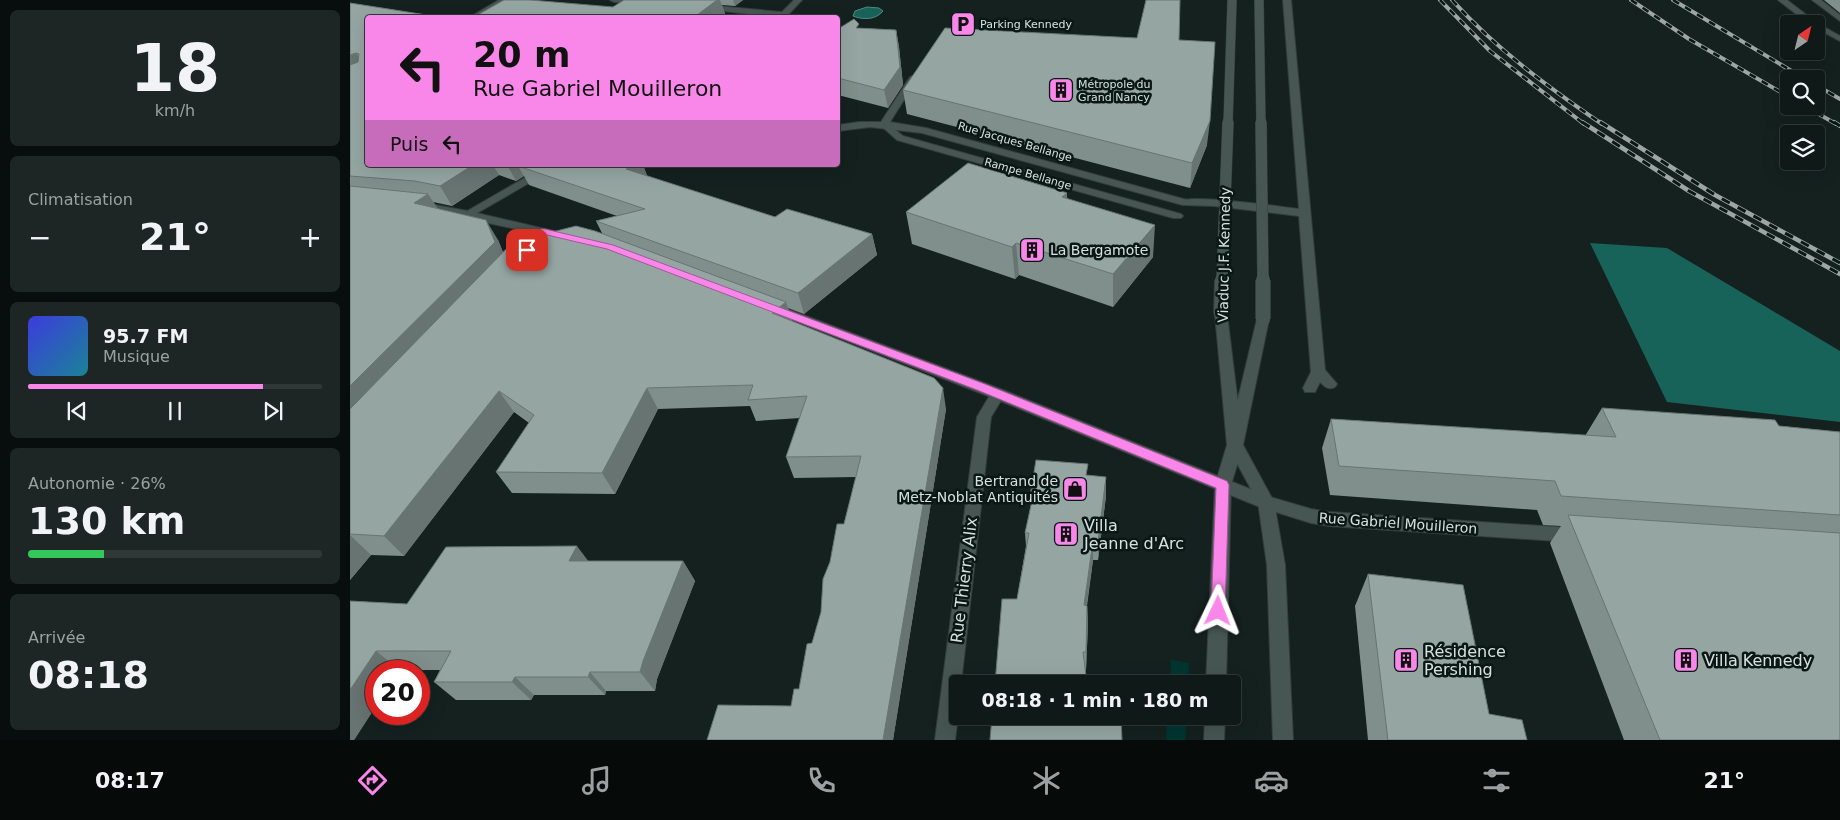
<!DOCTYPE html>
<html lang="fr">
<meta charset="utf-8">
<style>
body{margin:0;font-family:"DejaVu Sans",sans-serif;background:#1d2624;color:#f1f3f6;height:100vh;display:flex;flex-direction:column;font-size:19px;white-space:nowrap}
*{box-sizing:border-box;margin:0}
p{font-size:16px;color:#9ba0a1}
.icon{flex:none;width:28px;height:28px;fill:none;stroke:currentColor;stroke-width:2;stroke-linecap:round;stroke-linejoin:round}
.map{position:relative;flex:1;overflow:hidden}
.sheet{display:flex;flex-direction:column;gap:10px;padding:10px;background:#080e0d;width:350px}
.sheet>*{flex:none}
.hud{position:absolute;left:15px;top:15px;width:475px;height:152px;border-radius:5px;box-shadow:0 5px 20px #0002,0 0 0 1px #2f3836;background:#f987e9;color:#111;overflow:hidden}
.needle{width:32px;rotate:35deg}
.fabs{position:absolute;left:1430px;top:15px;display:grid;gap:10px}
.fabs a{display:grid;place-items:center;width:45px;height:45px;border-radius:5px;background:#0f1917;box-shadow:0 5px 20px #0002,0 0 0 1px #2f3836;font-size:25px}
.speed{position:absolute;left:15px;top:660px;display:flex;gap:10px;font-size:25px;font-weight:700;text-align:center}
.speed>*{display:grid;place-content:center;width:65px;height:65px;border-radius:50%;background:#0f1917;box-shadow:0 5px 20px #0002,0 0 0 1px #2f3836;line-height:1}
.speed .limit{border:8px solid #d22;background:#fff;color:#111}
.pin{position:absolute;display:grid;place-items:center;width:42px;height:42px;color:#fff;margin:-21px;border-radius:10px;box-shadow:0 2px 8px #0006}
.me{position:absolute;width:55px;margin:-28px;rotate:2deg;stroke-linejoin:round;filter:drop-shadow(0 0 4px #0008)}
.turn{display:flex;align-items:center;gap:18px;height:105px;padding:0 25px;font-size:22px}
.turn .icon{width:65px;height:65px;stroke-width:2.5}
.turn b{display:block;font-size:35px;line-height:42px}
.then{display:flex;align-items:center;height:48px;padding:0 25px;background:#0003;gap:10px;font-size:19px}
.big{font-size:38px;font-weight:700;line-height:1.1}
.sheet .card{flex:1;display:flex;flex-direction:column;justify-content:center;gap:8px;min-width:0;padding:0 18px;border-radius:8px;background:#1d2624}
.sheet .dial{align-items:center;gap:0}
.dial b{font-size:65px;line-height:1}
.song{display:flex;align-items:center;gap:15px}
.cover{width:60px;height:60px;border-radius:8px;background:linear-gradient(135deg,hsl(240 70% 55%),hsl(190 70% 35%))}
.played{height:5px;border-radius:2px;background:linear-gradient(90deg,#f987e9 80%,#2f3836 80%)}
.keys{display:flex;justify-content:space-around;direction:ltr}
.heat{display:flex;justify-content:space-between;align-items:center;font-size:28px;direction:ltr}
.charge{height:8px;border-radius:4px;background:linear-gradient(90deg,#34c759 26%,#2f3836 0)}
.trip{position:absolute;left:599px;top:675px;width:292px;height:50px;border-radius:5px;background:#0f1917;box-shadow:0 5px 20px #0002,0 0 0 1px #2f3836;font-weight:700;line-height:50px;text-align:center}
.tabs{display:flex;height:80px;justify-content:space-around;align-items:center;background:#060a09;color:#9ba0a1}
.tabs .icon{width:35px;height:35px}
.tabs .on{color:#f987e9}
.tabs b{font-size:22px;color:#f1f3f6}
main{display:flex;flex:1;min-height:0}
.map>svg:first-child{display:block}
</style>
<main>
<section class="sheet">
<div class="card dial"><b>18</b><p>km/h</p></div>
<div class="card"><p>Climatisation</p>
<div class="heat"><a>−</a><b class="big">21°</b><a>+</a></div>
</div>
<div class="card">
<div class="song"><i class="cover"></i><div><b>95.7 FM</b><p>Musique</p></div></div>
<div class="played"></div>
<div class="keys"><svg class="icon" aria-label="previous" viewBox="0 0 24 24"><path d="M18 5L8 12l10 7zM5 5v14"/></svg><svg class="icon" aria-label="pause" viewBox="0 0 24 24"><path d="M8 5v14M16 5v14"/></svg><svg class="icon" aria-label="next" viewBox="0 0 24 24"><path d="M6 5l10 7-10 7zM19 5v14"/></svg></div>
</div>
<div class="card"><p>Autonomie · 26%</p><b class="big">130 km</b><div class="charge"></div></div>
<div class="card"><p>Arrivée</p><b class="big">08:18</b></div>
</section>
<div class="map">
<svg width="1490" height="740" viewBox="0 0 1490 740">
<rect width="100%" height="100%" fill="#14211f"/>
<path fill="#003630" d="M821 660 839 663 838 684H820Z
M817 716H837L835 740H816Z"/>
<path fill="#176359" d="M1240 243 1317 248 1490 351V422L1317 402Z"/>
<path fill="#17635a" stroke="#518882" d="M517 7 529 8 533 11C526 20 513 20 503 16L505 11Z"/>
<g fill="none" stroke-linecap="round" stroke-linejoin="round">
<defs>
<path id="service" d="M933 0H941L975 370 987 384 985 387C978 390 975 387 970 382L965 392H955L953 388 961 372 949 216 864 206 833 205 828 202C837 193 931 207 949 209Z
M1428 0H1437L1467 23 1490 36V41L1466 28V24H1459Z
M1462 0H1471L1490 15V21Z
M534 121 553 136 831 214 833 216 831 218H823L547 140 529 124Z
M913 315 919 319 893 445 881 485 876 684H856L865 485 877 445 907 319Z
M855 716H875L874 740H854Z"/>
<path id="minor" d="M260 0H292L295 2 291 4 264 2Z
M444 0H452L435 18 355 9 351 7 355 5 432 12Z
M563 76 567 79 540 122 576 128 837 200 838 202 833 205 829 204 572 133 520 127 488 131V125L509 122H531L560 77Z
M197 165H210L122 216H114L112 214Z
M648 389 653 390 655 394 641 417 611 684H608V716L605 740H585L627 417 643 390Z"/>
<path id="tertiary" d="M69 202 118 211 221 235 223 237 217 240 65 207 64 205Z
M424 304 653 390 920 497 961 509 979 512 1222 528 1228 530 1230 535 1228 540 1222 542 979 526 961 523 910 507 643 398 420 311 418 308 420 305Z"/>
<path id="secondary" d="M149 0H158L129 18H118Z
M871 310 877 314 893 445 924 502 935 565 943 740H923L917 565 908 502 877 445 865 314Z"/>
</defs>
<use href="#service" stroke="#353d3c" stroke-width="2"/>
<use href="#minor" stroke="#353d3c" stroke-width="2"/>
<use href="#tertiary" stroke="#353d3c" stroke-width="2"/>
<use href="#secondary" stroke="#353d3c" stroke-width="2"/>
<use href="#service" fill="#475653" fill-rule="evenodd"/>
<use href="#minor" fill="#475653" fill-rule="evenodd"/>
<use href="#tertiary" fill="#475653" fill-rule="evenodd"/>
<use href="#secondary" fill="#475653" fill-rule="evenodd"/>
<defs>
<path id="rail-far1" d="M1090 0 1140 51 1234 124
M1102 0C1146 49 1198 87 1252 124
M1281 0 1339 39 1439 97
M1323 0 1455 79
M1466 85 1490 99
M1455 106 1486 124"/>
<path id="rail" d="M1232 122 1339 191 1490 274
M1250 122 1365 195 1490 263
M1484 122 1490 126"/>
</defs>
<use href="#rail-far1" stroke="#9da6a5" stroke-width="4"/>
<use href="#rail" stroke="#9da6a5" stroke-width="4.5"/>
<use href="#rail-far1" stroke="#0a1815" stroke-width="2.5" stroke-dasharray="7" stroke-linecap="butt"/>
<use href="#rail" stroke="#0a1815" stroke-width="3" stroke-dasharray="9" stroke-linecap="butt"/>
<defs>
<path id="service-bridge-far2" d="M909 0 911 124"/>
<path id="service-bridge-far1" d="M911 122 913 281"/>
<path id="service-bridge" d="M913 280V319"/>
<path id="secondary-bridge-far2" d="M878 124 882 0"/>
<path id="secondary-bridge-far1" d="M872 281 878 122"/>
<path id="secondary-bridge" d="M871 314 872 280"/>
</defs>
<use href="#service-bridge-far2" stroke="#353d3c" stroke-width="10" stroke-linecap="butt"/>
<use href="#service-bridge-far1" stroke="#353d3c" stroke-width="12" stroke-linecap="butt"/>
<use href="#service-bridge" stroke="#353d3c" stroke-width="16" stroke-linecap="butt"/>
<use href="#secondary-bridge-far2" stroke="#353d3c" stroke-width="10" stroke-linecap="butt"/>
<use href="#secondary-bridge-far1" stroke="#353d3c" stroke-width="12" stroke-linecap="butt"/>
<use href="#secondary-bridge" stroke="#353d3c" stroke-width="16" stroke-linecap="butt"/>
<use href="#service-bridge-far2" stroke="#475653" stroke-width="9"/>
<use href="#service-bridge-far1" stroke="#475653" stroke-width="11"/>
<use href="#service-bridge" stroke="#475653" stroke-width="14"/>
<use href="#secondary-bridge-far2" stroke="#475653" stroke-width="9"/>
<use href="#secondary-bridge-far1" stroke="#475653" stroke-width="11"/>
<use href="#secondary-bridge" stroke="#475653" stroke-width="14"/>
</g>
<path fill="#808f8b" fill-rule="evenodd" d="M274 0H393L385 6 372 5 375 14 370 18H122L263 7Z
M1474 0H1490V13Z
M0 3 96 18 18 165H293L297 176 425 217 522 234 527 255 454 314 438 308 442 321 596 409 543 740H357L441 706 449 689 471 612 480 562 494 524 506 477 444 478 436 457 450 418 406 421 400 406 308 409 265 494 162 493 146 472 179 423 164 412 54 556 21 555 0 580ZM149 175 166 181 174 176 179 185 267 216 246 221 252 233 153 252 148 240 87 208 83 202 102 206Z
M510 28 546 30 549 47 553 85 538 108 488 95V29Z
M829 40 857 145 840 188 557 114 553 90Z
M717 193V198L803 257 763 307 669 275 665 279 562 244 556 212Z
M1252 408 1490 432V740H1274L1200 543 1211 526 1193 525 1187 510 980 495 972 448 981 419 1235 436Z
M738 475 756 496 748 560H743L737 606 738 624 736 670H735L667 599 676 546 675 533 681 508 680 496Z
M238 561H333L345 581 307 679 305 691H256L255 695H184L181 700H106L84 682 90 670H50L49 671H26V706L4 740 0 601 57 604Z
M1018 574 1139 714 1177 740H1018L1005 606Z"/>
<path fill="#687471" d="M367 0H370L375 14 370 18H343Z
M383 0H393L385 6Z
M546 30 549 47 553 85 538 108 534 90Z
M6 53 17 70 0 78V55Z
M860 121 857 145 840 188 842 163Z
M123 165H143L149 175 102 206 90 186Z
M157 165H193L168 166 174 176 166 181Z
M284 165H293L299 180 276 169Z
M717 193 718 224 712 197Z
M78 194 91 213 64 203Z
M136 220 148 240 157 262 0 426V386Z
M805 225 803 257 763 307V274Z
M522 234 527 255 454 314 448 293Z
M666 243 669 275 665 279 662 247Z
M436 302 443 323 422 313Z
M297 388 308 409 265 494 252 473Z
M593 388 596 409 543 740H533Z
M149 391 164 412 54 556 34 536Z
M756 477V496L748 560V541Z
M0 535 21 555 0 580Z
M743 541V560L734 624V605Z
M227 546 242 566 219 561Z
M333 561 345 581 307 679 305 691 290 672 293 661Z
M737 606 738 624 736 670V652Z
M26 651 50 670 49 671H26V706L4 740H0V690Z
M240 672 256 691 255 695 238 677Z
M165 677 184 695 181 700 162 682Z"/>
<path fill="#95a6a2" stroke="#687471" d="M154 0H180L263 7 274 0H367L343 18H122Z
M796 0H830L829 40 865 42 860 121 842 163 553 90 595 28 787 38Z
M0 3 96 18H18V165H123L90 186 65 181 0 176V65L8 62 9 54 6 53 0 55Z
M504 19 509 24 506 28 546 30 550 67 534 90 488 78V29Z
M618 163 717 193 712 197 805 225 763 274 666 243 662 247 556 212Z
M170 165H284L276 169 425 217 437 209 522 234 448 293 246 221 295 209 168 166Z
M0 186 78 194 64 203 136 220 145 242 0 386Z
M226 226 245 231 436 302 422 313 584 378 593 388 533 740H357L368 705 441 706 444 689H449L457 644 462 643 471 612 473 579 480 562 487 524H494L511 456 436 457 457 396 398 400 403 385 297 388 252 473 146 472 184 415 149 391 34 536 0 534V409L163 242Z
M1252 408 1425 420 1429 426 1490 432V515L1211 496 1205 481 989 466 981 419 1266 437Z
M686 460 738 464 736 475 756 477 748 541H743L734 605 737 606 736 652H733L737 684H645L652 599H667L679 533H675L683 496H680Z
M1218 515 1490 533V740H1310Z
M227 546 219 561H333L293 661 290 672H240L238 677H165L162 682H84L101 651H26L0 690V601L57 604 96 547Z
M1018 574 1113 585 1139 714 1172 720 1177 740H1038Z
M642 716H741V717H771L772 740H640Z"/>
<path fill="#f987e9" stroke="#a25897" d="M191 229H195L263 245 635 384 877 481 879 485 875 611 873 616 868 618 863 616 861 611 866 488 627 390 257 249 197 235 180 252H174V248Z"/>
<defs>
<symbol id="parking-square" viewBox="-11 -11 22 22"><rect x="-9" y="-9" width="18" height="18" rx="4" fill="#f987e9" stroke="#0a1815"/><path d="M-3.5-5.5H1a3.5 3.5 0 0 1 0 7H-1V5.5H-3.5ZM-1-3.4V-.6H.8a1.4 1.4 0 0 0 0-2.8Z" fill="#111"/></symbol>
<symbol id="building-square" viewBox="-11 -11 22 22"><rect x="-9" y="-9" width="18" height="18" rx="4" fill="#f987e9" stroke="#0a1815"/><path d="M-4-6H4V6H1V3H-1V6H-4ZM-2.5-4.3h1.7v1.8h-1.7ZM.8-4.3h1.7v1.8H.8ZM-2.5-1h1.7V.8h-1.7ZM.8-1h1.7V.8H.8Z" fill="#111"/></symbol>
<symbol id="shop-square" viewBox="-11 -11 22 22"><rect x="-9" y="-9" width="18" height="18" rx="4" fill="#f987e9" stroke="#0a1815"/><path d="M-5-2.5h2.3a2.7 3.5 0 0 1 5.4 0H5L5.5 6h-11ZM-1.5-2.5h3a1.5 2.3 0 0 0-3 0Z" fill="#111"/></symbol>
</defs>
<g fill-rule="evenodd">
<use href="#parking-square" x="599" y="10" width="28" height="28"/>
<use href="#building-square" x="697" y="76" width="28" height="28"/>
<use href="#building-square" x="668" y="236" width="28" height="28"/>
<use href="#shop-square" x="711" y="475" width="28" height="28"/>
<use href="#building-square" x="702" y="520" width="28" height="28"/>
<use href="#building-square" x="1042" y="646" width="28" height="28"/>
<use href="#building-square" x="1322" y="646" width="28" height="28"/>
</g>
<g text-anchor="middle" dominant-baseline="central" stroke-width="5" stroke-linejoin="round" paint-order="stroke">
<g font-size="11" fill="#d8e0df" stroke="#0a1815" text-anchor="start">
<text x="630" y="24">Parking Kennedy</text>
<text x="728" y="84">Métropole du<tspan x="728" dy="13">Grand Nancy</tspan></text>
</g>
<g font-size="11" fill="#d8e0df" stroke="#0a1815">
<text transform="translate(665 142) rotate(16)">Rue Jacques Bellange</text>
<text transform="translate(678 174) rotate(16)">Rampe Bellange</text>
</g>
<g font-size="14" fill="#d8e0df" stroke="#0a1815" text-anchor="start">
<text x="700" y="250">La Bergamote</text>
<text x="708" y="481" text-anchor="end">Bertrand de<tspan x="708" dy="16">Metz-Noblat Antiquités</tspan></text>
</g>
<g font-size="14" fill="#d8e0df" stroke="#0a1815">
<text transform="translate(874 255) rotate(-89)">Viaduc J.F. Kennedy</text>
<text transform="translate(1048 523) rotate(4)">Rue Gabriel Mouilleron</text>
</g>
<g font-size="16" fill="#d8e0df" stroke="#0a1815" text-anchor="start">
<text x="734" y="525">Villa<tspan x="734" dy="18">Jeanne d'Arc</tspan></text>
<text x="1074" y="651">Résidence<tspan x="1074" dy="18">Pershing</tspan></text>
<text x="1354" y="660">Villa Kennedy</text>
</g>
<g font-size="16" fill="#d8e0df" stroke="#0a1815">
<text transform="translate(614 580) rotate(-83)">Rue Thierry Alix</text>
</g>
</g>
</svg>
<div class="fabs">
<a><svg class="needle" viewBox="-14 -14 28 28"><path d="M0-13l5 13h-10z" fill="#e53935"/><path d="M0 13l5-13h-10z" fill="#9ba0a1"/></svg></a>
<a><svg class="icon" aria-label="search" viewBox="0 0 24 24"><circle cx="10" cy="10" r="6"/><path d="M15 15l6 6"/></svg></a>
<a><svg class="icon" aria-label="layers" viewBox="0 0 24 24"><path d="M12 4l9 5-9 5-9-5zM3 14l9 5 9-5"/></svg></a>
</div>
<div class="speed"><div class="limit">20</div></div>
<div class="pin" style="left:177px;top:250px;background:#d93025"><svg class="icon" aria-label="arrive" viewBox="0 0 24 24"><path d="M6 21V4h12l-3 4 3 4H6"/></svg></div>
<svg class="me" style="left:868px;top:611px" viewBox="-20 -20 40 40"><path d="M0-17L14 15 0 8-14 15z" fill="#f987e9" stroke="#fff" stroke-width="4"/></svg>
<div class="trip">08:18 · 1 min · 180 m</div>
<div class="hud">
<div class="turn"><svg class="icon" aria-label="left" viewBox="0 0 24 24"><path d="M17 20v-9H6M10 6l-5 5 5 5"/></svg><div><b>20 m</b>Rue Gabriel Mouilleron</div></div>
<div class="then">Puis<svg class="icon" aria-label="left" viewBox="0 0 24 24"><path d="M17 20v-9H6M10 6l-5 5 5 5"/></svg></div>
</div>
</div>
</main>
<nav class="tabs">
<b>08:17</b>
<svg class="icon on" aria-label="directions" viewBox="0 0 24 24"><path d="M12 3l9 9-9 9-9-9zM9 14v-3h6M13 9l2 2-2 2"/></svg>
<svg class="icon" aria-label="music" viewBox="0 0 24 24"><path d="M9 18V5l10-2v13"/><circle cx="6" cy="18" r="3"/><circle cx="16" cy="16" r="3"/></svg>
<svg class="icon" aria-label="phone" viewBox="0 0 24 24"><path d="M5 4h4l2 5-3 2q2 4 5 5l2-3 5 2v4C11 20 4 13 5 4z"/></svg>
<svg class="icon" aria-label="climate" viewBox="0 0 24 24"><path d="M12 3v18M4 7l16 10M4 17L20 7"/></svg>
<svg class="icon" aria-label="car" viewBox="0 0 24 24"><path d="M5 17H2v-5l4-1 3-4h7l3 4 3 1v5h-3M9 17h6M6 11h13"/><circle cx="7" cy="17" r="2"/><circle cx="17" cy="17" r="2"/></svg>
<svg class="icon" aria-label="filters" viewBox="0 0 24 24"><path d="M4 7h16M4 17h16"/><circle cx="9" cy="7" r="2"/><circle cx="15" cy="17" r="2"/></svg>
<b>21°</b>
</nav>
